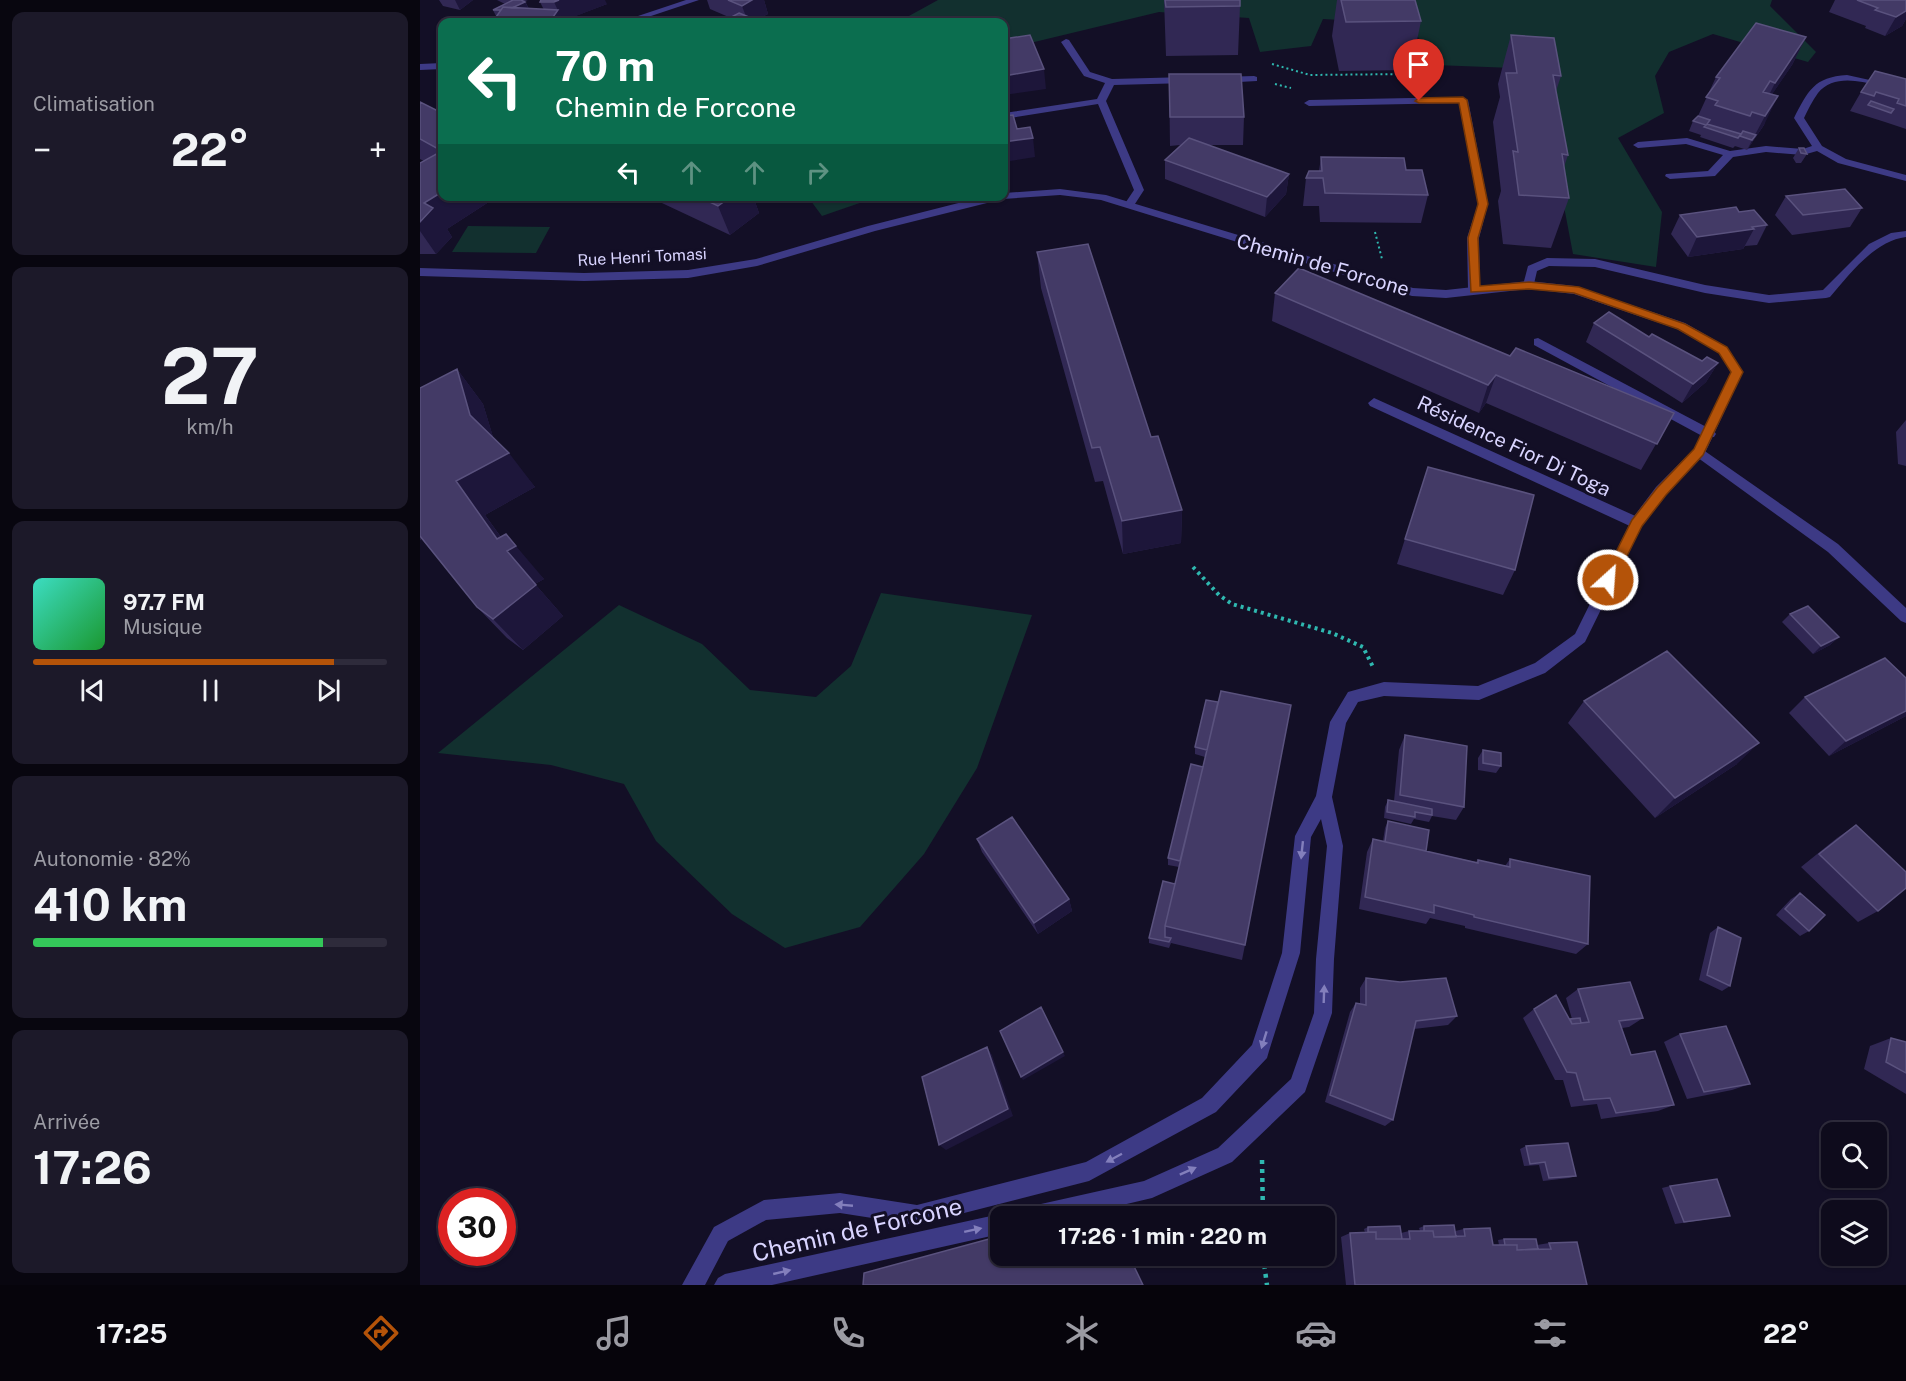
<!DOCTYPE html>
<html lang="fr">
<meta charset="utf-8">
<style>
body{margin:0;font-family:"Public Sans",sans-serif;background:#1c1929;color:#f1f3f6;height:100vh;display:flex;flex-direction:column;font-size:22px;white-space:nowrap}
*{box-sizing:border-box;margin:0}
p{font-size:20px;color:#9b9ba3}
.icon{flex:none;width:33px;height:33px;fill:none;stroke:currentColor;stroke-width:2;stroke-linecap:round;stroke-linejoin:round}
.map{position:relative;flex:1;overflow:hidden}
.side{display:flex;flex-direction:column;gap:12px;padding:12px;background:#08060f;width:420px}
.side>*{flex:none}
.banner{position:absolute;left:18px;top:18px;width:570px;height:183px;border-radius:12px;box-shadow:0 2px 4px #0004,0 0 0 2px #2e2b3b;background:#0b6e4f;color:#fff;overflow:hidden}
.tools{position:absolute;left:1401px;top:1122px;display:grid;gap:12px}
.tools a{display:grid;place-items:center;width:66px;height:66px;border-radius:12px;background:#0e0b1c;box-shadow:0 2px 4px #0004,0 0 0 2px #2e2b3b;font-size:30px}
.speed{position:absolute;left:18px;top:1188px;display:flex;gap:12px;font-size:30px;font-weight:700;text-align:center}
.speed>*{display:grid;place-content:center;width:78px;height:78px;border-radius:50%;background:#0e0b1c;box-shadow:0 2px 4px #0004,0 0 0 2px #2e2b3b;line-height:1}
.speed .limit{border:9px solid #d22;background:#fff;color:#111}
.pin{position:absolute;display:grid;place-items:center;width:51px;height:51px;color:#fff;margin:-62px -26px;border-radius:50% 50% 50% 0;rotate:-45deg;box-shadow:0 0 6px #0007}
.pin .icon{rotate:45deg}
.me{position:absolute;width:66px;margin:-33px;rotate:26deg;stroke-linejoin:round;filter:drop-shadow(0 0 4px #0008)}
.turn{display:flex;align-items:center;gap:21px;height:126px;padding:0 18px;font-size:27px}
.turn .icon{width:78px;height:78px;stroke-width:2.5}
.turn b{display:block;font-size:42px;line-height:51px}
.lanes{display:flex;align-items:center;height:57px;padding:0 18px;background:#0003;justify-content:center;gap:30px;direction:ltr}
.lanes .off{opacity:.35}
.big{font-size:45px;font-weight:700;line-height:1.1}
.side .tile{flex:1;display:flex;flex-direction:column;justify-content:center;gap:9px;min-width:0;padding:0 21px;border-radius:12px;background:#1c1929}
.side .dial{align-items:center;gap:0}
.dial b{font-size:78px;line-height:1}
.song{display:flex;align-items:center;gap:18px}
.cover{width:72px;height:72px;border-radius:9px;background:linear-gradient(135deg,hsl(170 70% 55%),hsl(130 70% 35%))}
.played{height:6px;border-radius:3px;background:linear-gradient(90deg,#b45309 85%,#2e2b3b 85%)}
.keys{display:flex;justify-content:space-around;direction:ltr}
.heat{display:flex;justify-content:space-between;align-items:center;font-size:33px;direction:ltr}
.charge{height:9px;border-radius:4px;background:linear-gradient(90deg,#34c759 82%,#2e2b3b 0)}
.trip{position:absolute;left:570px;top:1206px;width:345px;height:60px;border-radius:12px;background:#0e0b1c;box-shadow:0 2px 4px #0004,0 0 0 2px #2e2b3b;font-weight:700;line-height:60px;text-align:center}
.menu{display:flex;height:96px;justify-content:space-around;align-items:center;background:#06040b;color:#9b9ba3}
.menu .icon{width:42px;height:42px}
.menu .active{color:#b45309}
.menu b{font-size:27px;color:#f1f3f6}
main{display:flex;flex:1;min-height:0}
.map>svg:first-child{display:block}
</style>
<main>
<section class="side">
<div class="tile"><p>Climatisation</p>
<div class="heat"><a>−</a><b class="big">22°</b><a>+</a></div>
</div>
<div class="tile dial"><b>27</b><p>km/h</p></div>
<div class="tile">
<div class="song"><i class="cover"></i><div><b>97.7 FM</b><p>Musique</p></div></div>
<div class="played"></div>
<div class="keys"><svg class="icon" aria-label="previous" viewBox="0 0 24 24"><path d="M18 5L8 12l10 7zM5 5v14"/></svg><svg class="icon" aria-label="pause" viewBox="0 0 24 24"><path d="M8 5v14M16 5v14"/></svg><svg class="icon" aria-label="next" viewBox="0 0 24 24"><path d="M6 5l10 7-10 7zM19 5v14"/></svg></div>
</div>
<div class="tile"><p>Autonomie · 82%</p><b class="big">410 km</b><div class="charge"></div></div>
<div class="tile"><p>Arrivée</p><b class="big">17:26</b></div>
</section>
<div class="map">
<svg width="1486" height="1285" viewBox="0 0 1486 1285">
<rect width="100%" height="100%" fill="#130f26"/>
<path fill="#12302f" d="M518 0H1352L1350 6 1396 52 1388 62 1293 34 1249 52 1235 76 1244 113 1198 138 1242 212 1236 267 1153 254 1118 69 1015 65 990 24 903 19 891 46 840 52 829 18 739 12 606 44 584 46V22H478Z
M388 197H457L402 216Z
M48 226 130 227 116 253 32 252Z
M461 593 612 615 557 768 504 854 440 927 365 948 312 914 236 841 204 784 131 765 18 753 199 605 282 644 330 690 396 697 431 666Z"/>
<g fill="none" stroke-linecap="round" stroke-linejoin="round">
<path stroke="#2fb8b0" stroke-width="2" stroke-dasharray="2 3" stroke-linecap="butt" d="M852 64 890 75 989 74
M855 84 871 88
M955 232 962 259"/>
<path stroke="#2fb8b0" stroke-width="4" stroke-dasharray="3 4" stroke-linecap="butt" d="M773 567 799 595 812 604 912 633 943 647 953 667"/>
<path stroke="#2fb8b0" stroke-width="4.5" stroke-dasharray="4 5" stroke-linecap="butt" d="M842 1160 843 1216
M843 1256 847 1285"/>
<path fill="#3d3a85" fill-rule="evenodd" d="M266 0H279L213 22H200Z
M646 39 649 40 670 72 692 79 768 77 773 80 768 83 694 85 686 101 724 190 713 207 709 208 704 205 714 190 678 104 584 119V113L677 99 685 83 664 76 641 42Z
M1427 75 1486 88V94C1460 87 1418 68 1398 93 1392 101 1388 110 1384 118L1402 146 1426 159 1486 175V181L1418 163 1397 151 1383 155 1346 152 1313 157 1295 176 1250 179 1245 176 1246 174 1288 171 1303 155 1266 144 1218 148 1213 145 1218 142 1267 138 1310 151 1346 146 1383 149 1392 146 1374 118C1388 91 1394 77 1427 75Z
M834 76 837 77V81L801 83 796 80 801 77Z
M1043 97 1048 100 1068 204 1059 238 1060 289 1054 293 1048 289 1047 238 1058 204 1039 103 889 106 884 103 889 100Z
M1486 231V237C1454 241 1430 274 1410 297L1406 298 1349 303 1285 293 1175 267 1129 266 1117 271 1113 288 1109 289 1103 285 1108 266 1127 258 1175 259 1285 285 1349 295 1403 290 1449 244 1471 233Z
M1118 338 1294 431 1296 434 1294 437H1284L1114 345V339Z
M954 398 1222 519 1224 523 1217 528 1212 527 950 406 948 403Z
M1279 447 1418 544 1486 608V623L1481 621 1408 552 1274 455 1272 452 1274 449Z"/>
<path fill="#3d3a85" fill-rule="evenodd" d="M22 63V69L0 70V64Z
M640 189 686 195 993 288 1026 290 1109 281 1155 286 1265 323 1307 347 1323 372 1284 455 1246 495 1222 526 1165 642 1125 673 1059 700 964 696 938 702 926 723 912 797 923 846 914 959 912 1013 885 1092 812 1162 732 1198 656 1216H602L605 1209 612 1206 724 1181 798 1148 871 1079 894 1013 896 959 907 846 901 819 891 837 880 953 849 1051 847 1058 796 1112 669 1181 497 1225 420 1213 346 1220 308 1241 285 1285H262L294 1227 344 1200 420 1193 497 1205 666 1162 782 1098 832 1045 862 953 875 836 896 796 910 722 928 692 964 682 1058 686 1115 663 1155 634 1212 519 1236 487 1274 449 1311 372 1299 353 1257 329 1154 294 1109 289 1026 298 992 296 681 200 640 195 583 199 455 231 337 266 268 278 164 281 0 276V268L164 273 268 270 336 259 448 226 566 196H584V193Z
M580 1214 587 1216H580V1234L352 1285H294L298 1278 305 1274Z"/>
</g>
<path fill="#312854" d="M19 0H53L40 10 23 6Z
M77 0H108L105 1 109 9 124 10 120 2 187 4 142 21 143 22H75L74 20 76 16 73 10 85 4Z
M287 0H344L348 14 336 20 311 18 290 9Z
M744 0H820V6L818 55 746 56Z
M917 0H995L1001 21 991 70 919 71 912 36Z
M1415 0H1486V19L1482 26 1465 36 1445 28 1446 26 1409 12Z
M1091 35 1141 76 1136 91 1148 155 1144 167 1149 198 1131 248 1083 244 1078 201 1081 191 1073 122 1080 97 1078 84Z
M1386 37 1372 65 1352 94 1344 125 1327 150 1315 146 1316 145 1313 148 1280 137 1281 135 1269 131 1273 121 1278 116 1296 77Z
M749 74 824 117 823 145H788L869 174 866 194 845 217 745 179V160L760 145 750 146Z
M1486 79V129L1465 122 1466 121 1465 122 1430 111 1441 92Z
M0 102 22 113V196H78L27 229 32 237 16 254H0V163L4 161 0 159Z
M1379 148 1387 154 1381 163H1376L1373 158Z
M901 157 986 170 1008 195 1001 223 900 222 899 206H883L886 178 899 171Z
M227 196H333L339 213 310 235Z
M1366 196 1442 208 1430 227 1372 235 1355 215Z
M1319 212 1347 225 1337 245 1325 246 1323 249 1268 257 1251 234 1260 215Z
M617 252 731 437 762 510 761 543 703 554 683 481 675 482 621 288Z
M855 293 1090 356 1254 413 1221 470 1066 403 1059 413 852 321Z
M1174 323 1229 337 1282 361 1298 363 1286 382 1262 403 1166 342Z
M37 369 63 404 73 437 115 487 65 515 81 537 124 579 115 584 143 616 103 650 87 638 57 607 2 539 0 540Z
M1486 420V466L1478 464 1476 432Z
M1008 467 1095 570 1083 595 977 564Z
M1370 614 1419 637 1410 645 1393 654 1362 622Z
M1486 678V716L1409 756 1369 713 1385 697Z
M786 700 825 945 822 960 751 943 749 948 729 943V938L755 884 759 867 748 865V858L783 767 785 757 775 754V747Z
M1164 701 1317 764 1235 818 1148 723Z
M985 735 1044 807 1036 820 1012 816 1009 822 994 819 991 824 964 818 965 807 968 800 974 801 979 750Z
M1063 750 1081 766 1076 773 1058 770V758Z
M968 821 1006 851 1056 862 1058 860 1085 866 1090 859 1168 944 1156 954 1045 928V926L1010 918 1006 924 939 909 947 852 953 839 963 841 965 828Z
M1436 825 1458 911 1438 922 1381 867 1417 838Z
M557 839 649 899 652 911 618 934 562 852Z
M1380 893 1389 931 1380 936 1356 915 1371 899Z
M1298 927 1310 986 1302 991 1279 980 1290 933Z
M946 978 1037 1016 1028 1025 994 1029 973 1120 965 1126 905 1102 930 1012 936 1003 940 1004V988Z
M1158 989 1223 1018 1209 1027 1202 1028 1211 1055 1254 1105 1238 1111 1181 1119 1177 1104 1151 1107 1143 1080H1135L1103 1018 1114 1009 1150 1019H1152L1146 998Z
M1260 1034 1330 1084 1312 1090 1267 1099 1244 1042Z
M1471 1038 1486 1042V1094L1444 1069 1450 1046Z
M1106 1146 1156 1176 1149 1178 1123 1181 1119 1165 1104 1166 1100 1149Z
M1250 1186 1310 1216 1255 1224 1242 1188Z
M1004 1226 1035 1231 1044 1229 1073 1245H1079L1078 1240 1084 1239 1117 1245 1129 1243 1167 1285H926L921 1237 930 1233H945L944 1229 948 1227 981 1233 989 1231H1000L999 1228Z"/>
<path fill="#1d163a" d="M35 0H53L40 10Z
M139 0H185L187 4 143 21 134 2Z
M332 0H344L348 14 332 22H328L322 6Z
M105 2 110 11 88 10Z
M138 10 143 22H134L133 17Z
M1486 11V19L1482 26 1465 36 1476 17Z
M1386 37 1372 65 1341 111 1355 83Z
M624 69 626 89 584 95V76Z
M1358 96 1344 125 1327 150 1345 116Z
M613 138 615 157 584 162V142Z
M869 174 866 194 845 217 847 197Z
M22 192V196H78L27 229 32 237 16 254 0 231V222L4 203Z
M312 196H333L339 213 310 235 298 206Z
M1334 229 1323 249 1268 257 1277 237Z
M1298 363 1286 382 1262 403 1273 384Z
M37 369 63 404 77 450 50 415Z
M1076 375 1066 403 1059 413 1068 385Z
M89 453 115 487 65 515 90 550 96 546 124 579 115 584 143 616 103 650 73 619 77 539 36 481Z
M762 510 761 543 703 554 702 521Z
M1419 637 1410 645 1393 654 1401 646Z
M1486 711V716L1409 756 1426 741Z
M1339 743 1317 764 1235 818 1255 798Z
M649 899 652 911 618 934 614 923Z
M567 1047 572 1055 593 1116 526 1150 519 1145Z
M643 1052 645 1056 603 1080 601 1077Z"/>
<path fill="#433a66" stroke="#5a527e" stroke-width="1.5" d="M93 0H101L105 2 92 8 83 7 81 10H73Z
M121 0H139L134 2H120Z
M308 0H332L322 6Z
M745 0H820V6L746 7Z
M921 0H995L1001 21 926 22Z
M1437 0H1486V11L1476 17 1455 10 1458 8Z
M83 7 138 10 133 17H139L134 22H93L95 20H74Z
M319 13 341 22H302Z
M1336 23 1386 37 1355 83 1350 81 1343 92 1358 96 1345 116 1332 112 1330 116 1295 105 1298 101 1286 97 1300 78 1296 77Z
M610 35 624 69 584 76V39Z
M1091 35 1134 38 1141 76 1133 75 1148 155 1142 154 1149 198 1099 195 1093 151 1098 152 1086 73H1097Z
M1455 71 1486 79V106L1477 103 1479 99 1456 92 1454 96 1441 92Z
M749 74H821L824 117H750Z
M1451 101 1474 109 1471 113 1448 105Z
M0 102 22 113V192L4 203 13 208 0 222V163L22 151 0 139Z
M593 115 597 129 610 127 613 138 584 142V116Z
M1278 116 1290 120 1287 124 1321 134 1318 138 1284 127 1286 125 1273 121Z
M1323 131 1336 135 1332 140 1320 136Z
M769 138 869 174 847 197 745 160Z
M1379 148H1384L1387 154 1381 153Z
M901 157 984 158 986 170H1002L1008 195 905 193 903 178H886L889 171H902Z
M1425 189 1442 208 1383 215 1366 196Z
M277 196H312L298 206Z
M1316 207 1319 212 1334 210 1347 225 1332 227 1334 229 1277 237 1260 215Z
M668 244 731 437 738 436 762 510 702 521 680 447 672 448 617 252Z
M879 268 1090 356 1096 348 1254 413 1237 444 1076 375 1068 385 855 293Z
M1189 312 1229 337 1232 334 1282 361 1287 357 1298 363 1273 384 1174 323Z
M37 369 50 415 89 453 36 481 77 539 86 534 96 546 87 551 116 585 73 619 57 607 0 536V388Z
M1008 467 1114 495 1095 570 985 539Z
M1388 606 1419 637 1401 646 1370 614Z
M1247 651 1339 743 1255 798 1164 701Z
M1465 658 1486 678V711L1426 741 1385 697Z
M801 691 871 705 825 945 745 926Z
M786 700 798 702 787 750 775 747Z
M985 735 1047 746 1044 807 980 795Z
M1063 750 1081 753V766L1063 763Z
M771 764 783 767 760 861 748 858Z
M968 800 1012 809V815L995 812V817L967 812Z
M592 817 649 899 614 923 557 839Z
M968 821 1009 830 1006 851 965 842Z
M1436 825 1486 872V888L1458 911 1399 854Z
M953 839 1058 863V860L1090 867V859L1170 876 1168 944 1054 917V915L1014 905V913L945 897Z
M743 881 755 884 745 926V937L751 938 749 942 729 938Z
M1380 893 1405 915 1389 931 1365 909Z
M1298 927 1321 938 1310 986 1287 975Z
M946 978 980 982 1026 978 1037 1016 996 1021 973 1120 910 1095 936 1003 946 1005Z
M1210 982 1223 1018 1199 1021 1211 1055 1235 1051 1254 1105 1196 1113 1190 1098 1164 1100 1156 1073 1147 1072 1114 1009 1136 995 1152 1024 1169 1022 1158 989Z
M621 1007 643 1052 601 1077 580 1031Z
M1160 1018 1161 1023 1152 1024 1150 1019Z
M1306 1026 1330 1084 1284 1092 1260 1034Z
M1471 1038 1486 1042V1073L1466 1062Z
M567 1047 588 1109 519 1145 502 1077Z
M1148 1143 1156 1176 1129 1178 1125 1162 1110 1164 1106 1146Z
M1297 1179 1310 1216 1264 1222 1250 1186Z
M685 1208 689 1216H654Z
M1034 1225 1036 1237H1014L1013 1231H1004V1226Z
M980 1226 982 1239H956V1232H948V1227Z
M1070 1228 1073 1245H1097V1250L1131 1249 1129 1243 1157 1242 1167 1285H935L930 1233 956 1232V1239H990L989 1231H1013L1014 1237 1045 1236 1044 1229Z
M580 1236V1256H709L723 1285H443L444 1273Z
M1084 1239H1116L1118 1249 1097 1250V1245H1085Z"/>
<defs><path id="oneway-solid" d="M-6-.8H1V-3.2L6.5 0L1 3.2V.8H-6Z" transform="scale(1.5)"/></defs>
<g fill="#837fbc">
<use href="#oneway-solid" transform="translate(882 850) rotate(96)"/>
<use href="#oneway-solid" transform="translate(904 994) rotate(-88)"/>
<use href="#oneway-solid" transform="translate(844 1040) rotate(107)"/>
<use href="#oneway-solid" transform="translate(694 1158) rotate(152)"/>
<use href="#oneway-solid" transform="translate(768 1171) rotate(-24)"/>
<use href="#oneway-solid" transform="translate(424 1205) rotate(-175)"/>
<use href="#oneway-solid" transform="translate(553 1230) rotate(-12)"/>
<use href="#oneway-solid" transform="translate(362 1272) rotate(-13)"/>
</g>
<path fill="#b45309" stroke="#753606" stroke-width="1.5" d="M1043 97 1047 100 1068 204 1058 238 1060 286 1109 282 1159 287 1265 324 1307 347 1323 372 1283 455 1246 495 1222 526 1193 584 1188 586 1182 580 1212 520 1237 488 1274 449 1311 372 1299 353 1258 329 1154 293 1109 289 1051 292 1048 238 1058 204 1039 103H999L995 101 999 98Z"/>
<g text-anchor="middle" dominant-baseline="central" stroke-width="6" stroke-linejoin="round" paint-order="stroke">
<g font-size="16" fill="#d9d4ff" stroke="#130f26">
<text transform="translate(222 257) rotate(-3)">Rue Henri Tomasi</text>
</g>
<g font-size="20" fill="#d9d4ff" stroke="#130f26">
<text transform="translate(903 265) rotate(16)">Chemin de Forcone</text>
<text transform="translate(1094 446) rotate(25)">Résidence Fior Di Toga</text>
</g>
<g font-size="24" fill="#d9d4ff" stroke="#130f26">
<text transform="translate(437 1229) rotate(-13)">Chemin de Forcone</text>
</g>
</g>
</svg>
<div class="tools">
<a><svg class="icon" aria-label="search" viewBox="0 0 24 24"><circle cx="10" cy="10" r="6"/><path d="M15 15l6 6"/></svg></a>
<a><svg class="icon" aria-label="layers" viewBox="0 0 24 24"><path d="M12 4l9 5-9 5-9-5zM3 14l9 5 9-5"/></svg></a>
</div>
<div class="speed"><div class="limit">30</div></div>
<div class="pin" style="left:999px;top:101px;background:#d93025"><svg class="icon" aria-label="arrive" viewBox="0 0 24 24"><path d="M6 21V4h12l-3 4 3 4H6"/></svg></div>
<svg class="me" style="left:1188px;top:580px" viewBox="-20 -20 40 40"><circle r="17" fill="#b45309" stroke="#fff" stroke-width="3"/><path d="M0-11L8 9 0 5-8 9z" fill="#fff"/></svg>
<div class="trip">17:26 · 1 min · 220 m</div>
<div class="banner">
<div class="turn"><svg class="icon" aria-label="left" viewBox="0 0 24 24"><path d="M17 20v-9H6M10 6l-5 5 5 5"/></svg><div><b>70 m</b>Chemin de Forcone</div></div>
<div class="lanes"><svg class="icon" aria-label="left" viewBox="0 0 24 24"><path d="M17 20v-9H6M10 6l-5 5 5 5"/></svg><svg class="icon off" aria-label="ahead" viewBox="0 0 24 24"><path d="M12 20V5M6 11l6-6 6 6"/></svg><svg class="icon off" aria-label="ahead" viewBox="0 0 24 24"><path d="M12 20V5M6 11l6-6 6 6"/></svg><svg class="icon off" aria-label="right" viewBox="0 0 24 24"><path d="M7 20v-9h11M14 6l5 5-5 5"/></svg></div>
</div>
</div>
</main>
<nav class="menu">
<b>17:25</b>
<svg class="icon active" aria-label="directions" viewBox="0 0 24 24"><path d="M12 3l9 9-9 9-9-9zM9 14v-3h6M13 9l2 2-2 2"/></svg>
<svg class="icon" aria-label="music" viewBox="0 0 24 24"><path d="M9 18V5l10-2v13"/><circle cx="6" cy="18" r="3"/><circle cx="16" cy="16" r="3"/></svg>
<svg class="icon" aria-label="phone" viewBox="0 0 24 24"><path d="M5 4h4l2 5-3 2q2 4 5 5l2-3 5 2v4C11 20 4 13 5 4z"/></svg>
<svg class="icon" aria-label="climate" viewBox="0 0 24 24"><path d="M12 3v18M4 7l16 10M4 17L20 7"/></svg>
<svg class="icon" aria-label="car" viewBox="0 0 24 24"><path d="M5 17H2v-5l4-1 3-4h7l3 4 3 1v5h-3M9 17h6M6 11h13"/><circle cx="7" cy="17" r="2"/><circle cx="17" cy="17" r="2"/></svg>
<svg class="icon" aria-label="filters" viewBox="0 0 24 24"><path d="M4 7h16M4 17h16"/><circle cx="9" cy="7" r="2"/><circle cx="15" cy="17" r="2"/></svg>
<b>22°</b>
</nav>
